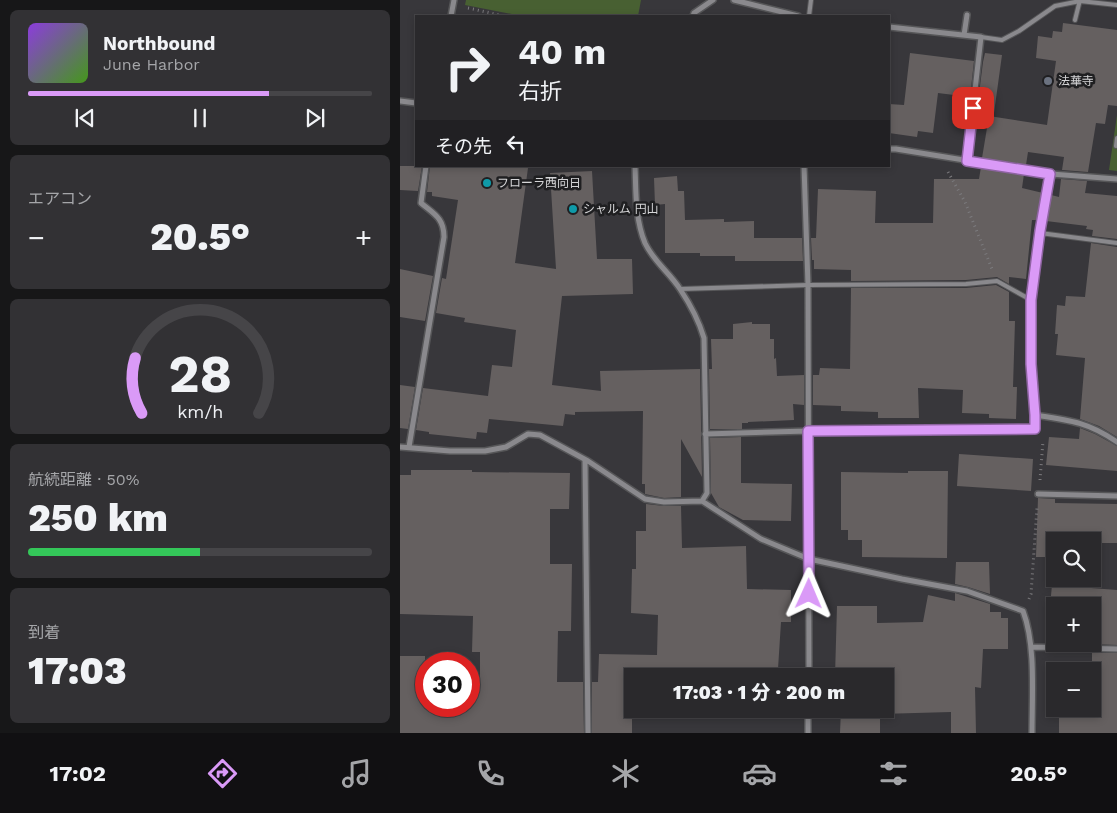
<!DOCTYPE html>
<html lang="ja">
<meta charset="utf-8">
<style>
body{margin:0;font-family:"Work Sans","Noto Sans JP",sans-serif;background:#323134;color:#f1f3f6;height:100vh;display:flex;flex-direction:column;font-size:19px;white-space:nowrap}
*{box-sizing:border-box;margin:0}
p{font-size:16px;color:#a5a6a9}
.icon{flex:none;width:28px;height:28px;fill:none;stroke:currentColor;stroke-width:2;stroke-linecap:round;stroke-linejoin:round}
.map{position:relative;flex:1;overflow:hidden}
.panel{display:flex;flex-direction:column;gap:10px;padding:10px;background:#171718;width:400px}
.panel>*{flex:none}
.hud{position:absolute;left:15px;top:15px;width:475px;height:152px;border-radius:0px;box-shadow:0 2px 8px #0003,0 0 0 1px #464548;background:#2a292c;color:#f1f3f6;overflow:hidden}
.controls{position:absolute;left:646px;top:532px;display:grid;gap:10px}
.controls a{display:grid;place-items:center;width:55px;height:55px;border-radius:0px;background:#2a292c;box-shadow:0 2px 8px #0003,0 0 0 1px #464548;font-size:25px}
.speed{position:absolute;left:15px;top:652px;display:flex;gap:10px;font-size:25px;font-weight:700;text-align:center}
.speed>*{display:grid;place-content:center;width:65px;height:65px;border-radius:50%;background:#2a292c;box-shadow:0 2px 8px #0003,0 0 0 1px #464548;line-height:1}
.speed .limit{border:8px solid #d22;background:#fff;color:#111}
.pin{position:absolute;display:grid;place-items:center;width:42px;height:42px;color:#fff;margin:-21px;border-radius:10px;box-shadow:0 2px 8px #0006}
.me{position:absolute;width:55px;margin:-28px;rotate:1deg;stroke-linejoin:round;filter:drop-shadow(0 0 4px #0008)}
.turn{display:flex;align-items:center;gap:18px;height:105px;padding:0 20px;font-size:22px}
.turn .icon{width:65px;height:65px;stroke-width:2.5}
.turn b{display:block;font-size:35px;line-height:42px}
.then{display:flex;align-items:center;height:48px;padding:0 20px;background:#0003;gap:10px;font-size:19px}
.big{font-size:38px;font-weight:800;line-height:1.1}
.panel .card{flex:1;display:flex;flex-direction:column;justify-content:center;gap:8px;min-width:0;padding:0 18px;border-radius:8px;background:#323134}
.panel .dial{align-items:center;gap:0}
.dial svg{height:130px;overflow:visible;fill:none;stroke:#464548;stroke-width:7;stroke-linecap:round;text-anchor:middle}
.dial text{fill:#f1f3f6;stroke:none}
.song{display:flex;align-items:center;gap:15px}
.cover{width:60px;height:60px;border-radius:8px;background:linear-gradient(135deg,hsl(270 70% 55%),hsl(100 70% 35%))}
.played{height:5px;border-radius:2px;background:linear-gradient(90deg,#da9af7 70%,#464548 70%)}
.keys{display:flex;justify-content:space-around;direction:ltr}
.heat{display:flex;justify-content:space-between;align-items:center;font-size:28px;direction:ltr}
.charge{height:8px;border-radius:4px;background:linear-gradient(90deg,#34c759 50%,#464548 0)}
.trip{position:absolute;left:224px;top:668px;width:270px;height:50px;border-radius:0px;background:#2a292c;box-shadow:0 2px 8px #0003,0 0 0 1px #464548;font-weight:800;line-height:50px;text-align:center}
.tabs{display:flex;height:80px;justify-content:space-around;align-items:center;background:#111012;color:#a5a6a9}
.tabs .icon{width:35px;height:35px}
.tabs .current{color:#da9af7}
.tabs b{font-size:22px;color:#f1f3f6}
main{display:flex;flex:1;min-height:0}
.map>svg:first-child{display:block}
</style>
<main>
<section class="panel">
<div class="card">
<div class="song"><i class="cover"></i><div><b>Northbound</b><p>June Harbor</p></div></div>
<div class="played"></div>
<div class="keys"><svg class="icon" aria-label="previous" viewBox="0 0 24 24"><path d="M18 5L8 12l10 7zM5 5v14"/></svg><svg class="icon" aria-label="pause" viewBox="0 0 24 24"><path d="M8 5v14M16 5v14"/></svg><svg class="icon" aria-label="next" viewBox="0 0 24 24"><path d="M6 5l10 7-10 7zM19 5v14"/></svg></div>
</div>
<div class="card"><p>エアコン</p>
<div class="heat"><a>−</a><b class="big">20.5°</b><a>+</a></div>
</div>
<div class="card dial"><svg viewBox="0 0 100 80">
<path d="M14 69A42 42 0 1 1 86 69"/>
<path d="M14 69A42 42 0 0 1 10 35" stroke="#da9af7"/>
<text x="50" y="56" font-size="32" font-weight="700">28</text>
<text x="50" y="72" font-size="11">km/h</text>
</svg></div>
<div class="card"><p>航続距離 · 50%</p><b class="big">250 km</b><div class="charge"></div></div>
<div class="card"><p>到着</p><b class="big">17:03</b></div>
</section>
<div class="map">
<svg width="717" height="733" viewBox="0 0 717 733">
<rect width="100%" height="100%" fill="#38373b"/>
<path fill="#486032" d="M66 0H241L238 16H122L65 5Z
M717 115V171L709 170Z"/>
<path fill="#656060" d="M663 23 717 30V106L708 105 705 124 696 123 688 172 662 170 664 157 628 152 626 165 582 158 589 116 647 125 656 61 636 58 638 36 652 38 653 31 662 32Z
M510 53 574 61 570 97 538 93 533 133 518 131 517 137 489 133V104L504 105Z
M585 53 602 55 594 113 577 110 583 62Z
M0 166H22L18 191 0 190Z
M30 166H117L128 168 115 263 156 269 150 173 192 171 197 259H232L233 294 162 296 152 385 201 391 200 371 300 369 302 477 281 439V497L264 498 245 494V484H242L243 411 175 412V415L165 414 163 426 89 419 87 433 77 432 76 439 29 434V432L16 430 23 388 88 396 92 365 112 367 116 330 64 322 65 318 36 313 42 278 46 279 58 200 32 196V192H27Z
M581 167 624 174 622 188 643 193 637 220H632L626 279 609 277V284L597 277 566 280 451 281V270L414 269V260H412L411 238H416L418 189 476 191 475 223H533L534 179H579Z
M277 176 278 191H284L285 220 324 219V222L354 221V238H402L403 261H335V256H300V253H265V204L255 205 254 178Z
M661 179 687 181 685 193 717 196V239L692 236 693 230 686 229 687 226 646 221 651 195 659 197Z
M691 243 717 247V437L699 426 680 419 685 358 656 355 658 334H655L657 305 665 306 666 296 685 297Z
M0 269 33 276 25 321 0 317Z
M596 285 609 292V321H615L613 387H617L616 419 589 418V414L562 413 563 390 518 388 519 418H478V412L441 411V406L413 405V375H419L420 368 450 369 451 288H566Z
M352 322V324H370V339H374V359L376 358 377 376 404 375V405L393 404 394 420 348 422V423H342V429H310L309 369H312L311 339H333V324Z
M0 385 15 387 8 429 0 428Z
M680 428 695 434 717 446V471L646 465 649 437 679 439Z
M341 437V483L392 484 391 521 343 520 319 507 311 493 310 438Z
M559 454 633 459 631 491 557 486Z
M11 470H72V472L170 473 169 509H150V564H172L171 631H158L157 682H183L184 733H0V656H25V706H69V691H80V652H72L73 616 0 614V475H11Z
M508 471H548L547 558 462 557V540H448V530H441V472L508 473Z
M638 498 655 499V503L717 504V543H692V541H655V557H636Z
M246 504 264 506H281L282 548 346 546 347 589 391 590V622H381L378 669 367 668 366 676H322V674L284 672V676H232V733H192V682H198L199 654 257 655 258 615 231 613 232 569H236V531H246Z
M556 562H589L590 594 568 587 555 584Z
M652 585 717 590V645L692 644V606H650Z
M555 593 590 604V612H601V618H608V649H583L581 688 575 687 576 733H551V712L480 714V733H440L441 709H485V676H435L437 606H477V623L523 622 528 595 555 601Z
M692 653H717V733H659V709H692Z"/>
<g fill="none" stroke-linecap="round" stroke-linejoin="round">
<defs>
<path id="lane" d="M409 16 411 0
M675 20 680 0
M581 37 602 40 619 31 655 6 680 1 717 5
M716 146 717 138
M640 233 717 243
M280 289 408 285 566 284 597 281 631 300"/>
<path id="street" d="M334 0 398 16
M51 16 54 0
M293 16 294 13 313 0
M489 27 581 37 567 161
M564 35 567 15
M0 101 16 103
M489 149H496L651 174 717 179
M235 166C236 192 235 219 245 243 254 262 269 272 280 289 290 304 299 321 304 338L307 493 302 501
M404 166 408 285 409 676
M635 415C669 420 688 422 717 442
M305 434 408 431 635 429V415L631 364V300L639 231 651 174
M0 447 50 451H85L106 447 128 434 140 435 188 461 245 499 264 502 302 501 361 539 409 559 502 579 567 591 623 611C636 645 632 695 632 733
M9 447 44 237C44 218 34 214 21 203L26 166
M185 460 188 733
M638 494 717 496
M631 647 717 649
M408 733V709"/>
</defs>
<use href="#lane" stroke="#565658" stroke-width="6"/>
<use href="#street" stroke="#565658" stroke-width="8"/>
<path stroke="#7c7b7e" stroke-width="3" stroke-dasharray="1 4" stroke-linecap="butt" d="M68 8 104 16
M548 172 565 202 592 269
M640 480 643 441
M629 599 631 594 637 508"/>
<use href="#lane" stroke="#8a898d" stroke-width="4"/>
<use href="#street" stroke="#8a898d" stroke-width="5"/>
</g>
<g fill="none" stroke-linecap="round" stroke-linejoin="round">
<defs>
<path id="route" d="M409 594 408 431 635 429V415L631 364V300L640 231 650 174 567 161 573 108"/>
</defs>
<use href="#route" stroke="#8e64a1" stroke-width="12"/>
<use href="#route" stroke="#da9af7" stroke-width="9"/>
</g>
<circle fill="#6b7280" stroke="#1f1f21" stroke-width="2" cx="648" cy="81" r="5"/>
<g fill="#0f9aa8" stroke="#1f1f21" stroke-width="2">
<circle cx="87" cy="183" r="5"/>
<circle cx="173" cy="209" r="5"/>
</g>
<g text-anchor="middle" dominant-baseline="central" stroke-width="5" stroke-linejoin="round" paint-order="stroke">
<g font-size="12" fill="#d5d5d7" stroke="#1f1f21" text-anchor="start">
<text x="658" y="81">法華寺</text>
<text x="97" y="183">フローラ西向日</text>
<text x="183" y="209">シャルム 円山</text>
</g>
</g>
</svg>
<div class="controls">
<a><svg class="icon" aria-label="search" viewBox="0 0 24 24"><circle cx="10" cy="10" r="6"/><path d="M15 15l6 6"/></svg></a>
<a>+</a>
<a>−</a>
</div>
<div class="speed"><div class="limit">30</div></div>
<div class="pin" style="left:573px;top:108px;background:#d93025"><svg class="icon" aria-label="arrive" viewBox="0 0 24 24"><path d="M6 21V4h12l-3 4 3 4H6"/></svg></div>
<svg class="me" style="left:409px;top:594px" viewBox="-20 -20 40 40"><path d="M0-17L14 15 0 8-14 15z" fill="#da9af7" stroke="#fff" stroke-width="4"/></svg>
<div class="trip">17:03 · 1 分 · 200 m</div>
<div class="hud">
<div class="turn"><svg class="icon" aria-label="right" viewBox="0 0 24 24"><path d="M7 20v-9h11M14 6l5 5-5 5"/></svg><div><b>40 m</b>右折</div></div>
<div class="then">その先<svg class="icon" aria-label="left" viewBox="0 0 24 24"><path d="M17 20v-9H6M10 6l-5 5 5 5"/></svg></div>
</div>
</div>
</main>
<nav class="tabs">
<b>17:02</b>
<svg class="icon current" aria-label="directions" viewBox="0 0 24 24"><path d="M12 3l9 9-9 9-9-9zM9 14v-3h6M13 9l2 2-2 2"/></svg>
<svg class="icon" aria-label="music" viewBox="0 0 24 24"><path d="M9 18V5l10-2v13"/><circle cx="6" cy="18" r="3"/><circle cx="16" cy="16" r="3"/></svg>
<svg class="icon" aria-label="phone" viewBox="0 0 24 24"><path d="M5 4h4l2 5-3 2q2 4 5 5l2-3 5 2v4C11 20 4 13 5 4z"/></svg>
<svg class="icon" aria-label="climate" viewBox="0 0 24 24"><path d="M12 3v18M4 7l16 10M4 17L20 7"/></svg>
<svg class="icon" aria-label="car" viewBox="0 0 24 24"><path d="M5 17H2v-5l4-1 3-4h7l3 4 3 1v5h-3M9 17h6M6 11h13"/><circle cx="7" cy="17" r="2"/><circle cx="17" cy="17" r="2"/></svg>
<svg class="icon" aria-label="filters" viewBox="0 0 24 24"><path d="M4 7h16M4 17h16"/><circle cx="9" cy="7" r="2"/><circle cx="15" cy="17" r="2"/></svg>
<b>20.5°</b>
</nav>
